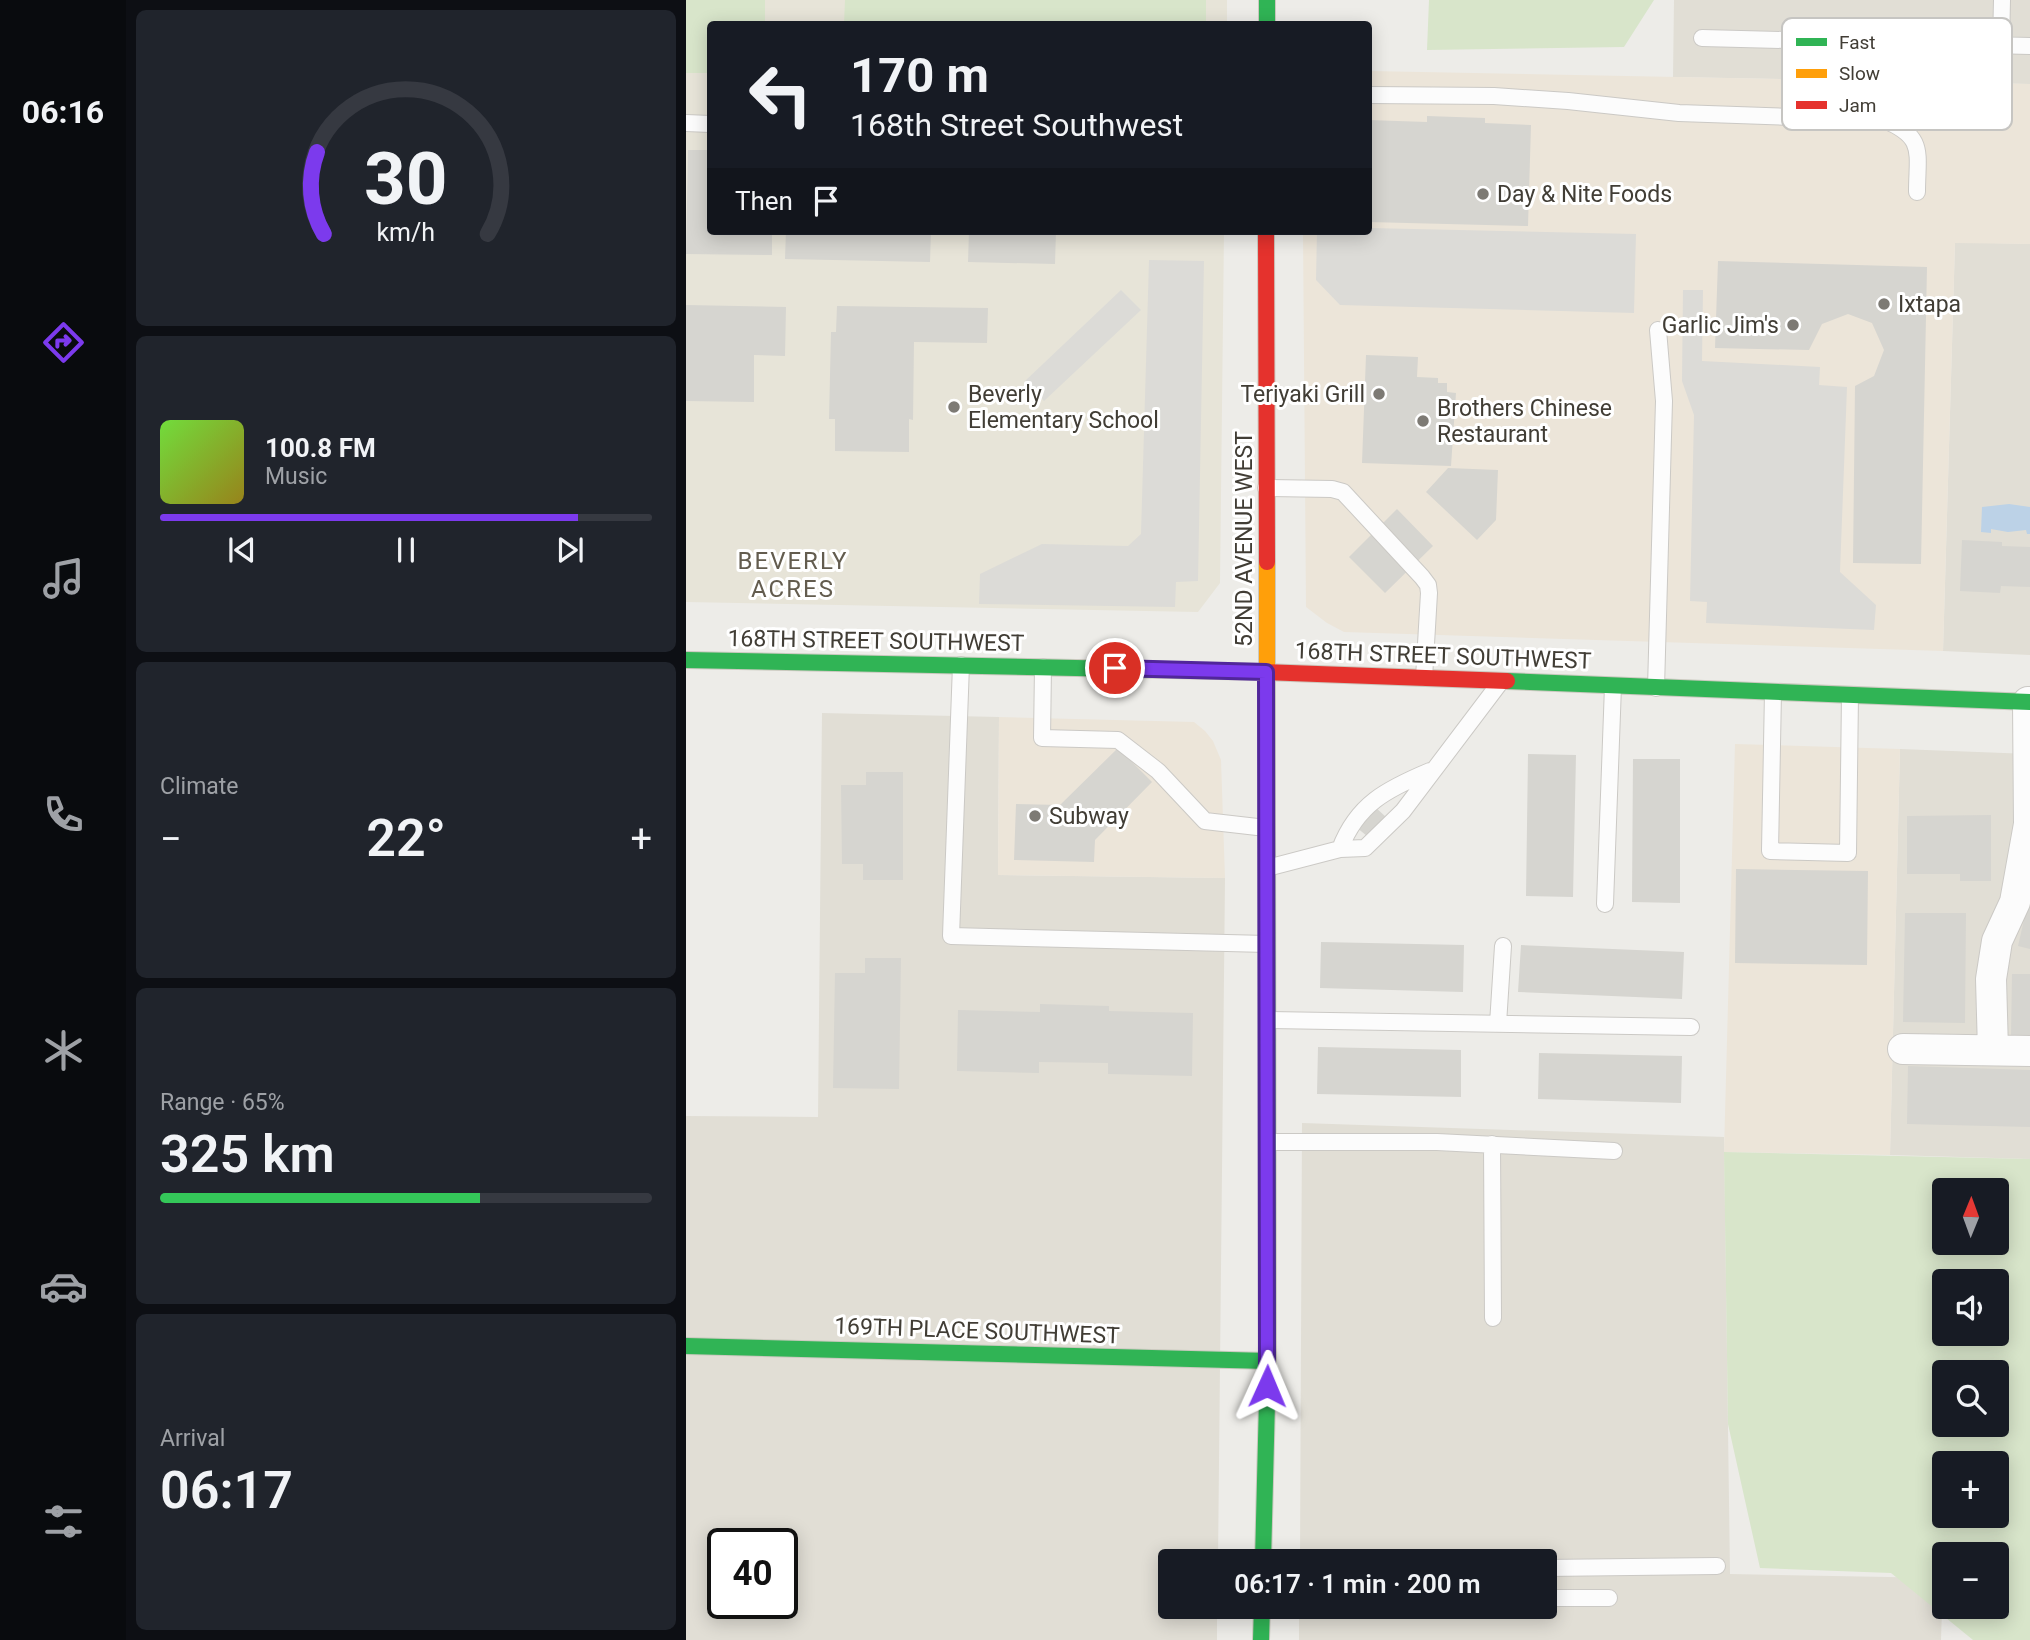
<!DOCTYPE html>
<meta charset="utf-8">
<style>
body{margin:0;font-family:Roboto,sans-serif;background:#20242c;color:#f1f3f6;height:100vh;display:flex;flex-direction:column;font-size:26px;white-space:nowrap}
*{box-sizing:border-box;margin:0}
p{font-size:23px;color:#9ea1a6}
.icon{flex:none;width:38px;height:38px;fill:none;stroke:currentColor;stroke-width:2;stroke-linecap:round;stroke-linejoin:round}
.map{position:relative;flex:1;overflow:hidden}
.side{display:flex;flex-direction:column;gap:10px;padding:10px;background:#0d0f14;width:560px}
.side>*{flex:none}
.hud{position:absolute;left:21px;top:21px;width:665px;height:214px;border-radius:7px;box-shadow:0 4px 18px #0003;background:#171b24;color:#f1f3f6;overflow:hidden}
.needle{width:46px;rotate:1deg}
.controls{position:absolute;left:1246px;top:1178px;display:grid;gap:14px}
.controls a{display:grid;place-items:center;width:77px;height:77px;border-radius:7px;background:#171b24;box-shadow:0 4px 18px #0003;font-size:35px}
.speed{position:absolute;left:21px;top:1528px;display:flex;gap:14px;font-size:35px;font-weight:700;text-align:center}
.speed>*{display:grid;place-content:center;width:91px;height:91px;border-radius:50%;background:#171b24;box-shadow:0 4px 18px #0003;line-height:1}
.speed .limit{border:4px solid #111;border-radius:10px;background:#fff;color:#111}
.pin{position:absolute;display:grid;place-items:center;width:60px;height:60px;color:#fff;margin:-30px;border:4px solid #fff;border-radius:50%;box-shadow:0 2px 7px #0007}
.me{position:absolute;width:77px;margin:-38px;rotate:1deg;stroke-linejoin:round;filter:drop-shadow(0 0 5px #0008)}
.turn{display:flex;align-items:center;gap:24px;height:147px;padding:0 28px;font-size:32px}
.turn .icon{width:91px;height:91px;stroke-width:2.5}
.turn b{display:block;font-size:49px;line-height:60px}
.then{display:flex;align-items:center;height:66px;padding:0 28px;background:#0003;gap:14px;font-size:26px}
.big{font-size:52px;font-weight:600;line-height:1.1}
.side .widget{flex:1;display:flex;flex-direction:column;justify-content:center;gap:10px;min-width:0;padding:0 24px;border-radius:10px;background:#20242c}
.side .dial{align-items:center;gap:0}
.dial svg{height:182px;overflow:visible;fill:none;stroke:#363941;stroke-width:7;stroke-linecap:round;text-anchor:middle}
.dial text{fill:#f1f3f6;stroke:none}
.song{display:flex;align-items:center;gap:21px}
.cover{width:84px;height:84px;border-radius:10px;background:linear-gradient(135deg,hsl(100 70% 55%),hsl(50 70% 35%))}
.played{height:7px;border-radius:4px;background:linear-gradient(90deg,#7c3aed 85%,#363941 85%)}
.keys{display:flex;justify-content:space-around;direction:ltr}
.heat{display:flex;justify-content:space-between;align-items:center;font-size:38px;direction:ltr}
.charge{height:10px;border-radius:5px;background:linear-gradient(90deg,#34c759 65%,#363941 0)}
.trip{position:absolute;left:472px;top:1549px;width:399px;height:70px;border-radius:7px;background:#171b24;box-shadow:0 4px 18px #0003;font-weight:600;line-height:70px;text-align:center}
main{display:flex;flex:1;min-height:0}
.dock{display:flex;flex-direction:column;width:126px;justify-content:space-around;align-items:center;background:#090b0e;color:#9ea1a6}
.dock .icon{width:49px;height:49px}
.dock .current{color:#7c3aed}
.dock b{font-size:32px;color:#f1f3f6}
.map>svg:first-child{display:block}
</style>
<main>
<nav class="dock">
<b>06:16</b>
<svg class="icon current" aria-label="directions" viewBox="0 0 24 24"><path d="M12 3l9 9-9 9-9-9zM9 14v-3h6M13 9l2 2-2 2"/></svg>
<svg class="icon" aria-label="music" viewBox="0 0 24 24"><path d="M9 18V5l10-2v13"/><circle cx="6" cy="18" r="3"/><circle cx="16" cy="16" r="3"/></svg>
<svg class="icon" aria-label="phone" viewBox="0 0 24 24"><path d="M5 4h4l2 5-3 2q2 4 5 5l2-3 5 2v4C11 20 4 13 5 4z"/></svg>
<svg class="icon" aria-label="climate" viewBox="0 0 24 24"><path d="M12 3v18M4 7l16 10M4 17L20 7"/></svg>
<svg class="icon" aria-label="car" viewBox="0 0 24 24"><path d="M5 17H2v-5l4-1 3-4h7l3 4 3 1v5h-3M9 17h6M6 11h13"/><circle cx="7" cy="17" r="2"/><circle cx="17" cy="17" r="2"/></svg>
<svg class="icon" aria-label="filters" viewBox="0 0 24 24"><path d="M4 7h16M4 17h16"/><circle cx="9" cy="7" r="2"/><circle cx="15" cy="17" r="2"/></svg>
</nav>
<section class="side">
<div class="widget dial"><svg viewBox="0 0 100 80">
<path d="M14 69A42 42 0 1 1 86 69"/>
<path d="M14 69A42 42 0 0 1 11 33" stroke="#7c3aed"/>
<text x="50" y="56" font-size="32" font-weight="700">30</text>
<text x="50" y="72" font-size="11">km/h</text>
</svg></div>
<div class="widget">
<div class="song"><i class="cover"></i><div><b>100.8 FM</b><p>Music</p></div></div>
<div class="played"></div>
<div class="keys"><svg class="icon" aria-label="previous" viewBox="0 0 24 24"><path d="M18 5L8 12l10 7zM5 5v14"/></svg><svg class="icon" aria-label="pause" viewBox="0 0 24 24"><path d="M8 5v14M16 5v14"/></svg><svg class="icon" aria-label="next" viewBox="0 0 24 24"><path d="M6 5l10 7-10 7zM19 5v14"/></svg></div>
</div>
<div class="widget"><p>Climate</p>
<div class="heat"><a>−</a><b class="big">22°</b><a>+</a></div>
</div>
<div class="widget"><p>Range · 65%</p><b class="big">325 km</b><div class="charge"></div></div>
<div class="widget"><p>Arrival</p><b class="big">06:17</b></div>
</section>
<div class="map">
<svg width="1344" height="1640" viewBox="0 0 1344 1640">
<rect width="100%" height="100%" fill="#edece8"/>
<path fill="#e1ded5" fill-rule="evenodd" d="M988 0H1344V84L987 77Z
M1269 242 1344 244V655L1257 651Z
M136 713 313 717 312 875 539 878 532 1561H485V1606L531 1607V1640H0V1116L132 1117ZM37 1544H96V1603H37Z
M1214 749 1344 754V1159L1204 1155Z
M616 1123 1038 1137 1044 1574 1257 1578 1255 1640H613V1607L859 1606V1561H614Z"/>
<path fill="#ece5d9" d="M683 71 1344 84V244L1269 243 1257 651 658 632 641 623 620 607 617 231H682Z
M313 717 508 722 519 731 527 741 535 760 539 878 312 875Z
M1049 744 1214 749 1204 1155 1038 1152Z"/>
<path fill="#e7e4d8" d="M0 0H541V24H24V231H538L534 583 512 612 0 602Z"/>
<path fill="#d8e5ca" fill-rule="evenodd" d="M0 0H79V24H24V73H0Z
M159 0H520V24H158Z
M743 0H968L938 47 741 50Z
M1038 1152 1344 1159V1640H1287L1205 1573 1074 1568 1042 1424ZM1258 1190H1311V1242H1258ZM1258 1281H1311V1334H1258ZM1258 1372H1311V1424H1258ZM1258 1463H1311V1516H1258ZM1258 1554H1311V1606H1258Z"/>
<path fill="#dcdbd7" d="M683 228 950 234 948 313 654 305 630 280 631 231H682Z
M463 260 518 261 512 581 490 582 489 607 293 604 294 574 356 544 442 546 455 534Z
M435 290 455 310 358 401 339 381Z
M997 290H1017L1016 361 1134 367 1133 385 1161 387 1154 572 1190 605 1188 630 1020 623 1021 602 1004 601 1008 415 996 381Z"/>
<path fill="#bcd2e7" d="M1323 504 1344 507V534H1341L1340 530 1322 532 1305 529V533L1295 532 1296 507Z"/>
<path fill="#d6d5d0" d="M741 116 799 118V123L845 125 842 226 682 222V120L741 122Z
M2 150H24V231H86V255L0 254Z
M100 231H245L244 262 99 259Z
M283 231H370L369 264 282 262Z
M1032 261 1241 267 1235 564 1167 563 1169 386 1188 376 1198 350 1186 323 1162 314 1136 324 1123 350 1029 348Z
M0 305 100 307 99 356 68 355V402L0 401Z
M151 306 302 308 301 343 228 342 227 420 223 419V452L149 451V419H143L145 332H150Z
M680 355 732 357 731 377 752 378V383H761V392L770 393 765 466 676 463Z
M762 468 812 470 810 520 791 540 740 492Z
M711 509 747 546 699 593 663 557Z
M1276 540 1316 542V546L1344 547V587L1315 586 1314 593 1274 591Z
M432 748 466 782 409 840 408 862 328 860 330 804 374 805Z
M842 754 890 755 887 897 840 896Z
M947 759H994V903L946 902Z
M180 772H217V880H177V864H156L155 785H180Z
M689 807 700 817 681 836 670 827Z
M1305 815V881H1274V874H1221V816Z
M1050 869 1182 871 1181 965 1049 963Z
M1343 898H1344V949L1332 946Z
M1219 913H1280L1279 1023 1217 1022Z
M635 942 778 945 777 992 634 988Z
M835 945 998 952 996 999 832 992Z
M179 958H215L213 1089 147 1088 149 973H179Z
M1326 974H1344V1037H1325Z
M354 1004 423 1006V1011L507 1013 506 1076 422 1074V1063L353 1062V1073L271 1071 272 1010 354 1012Z
M632 1047 775 1050V1097L631 1094Z
M853 1053 996 1056 995 1103 852 1099Z
M1222 1066 1344 1070V1127L1221 1124Z"/>
<g fill="none" stroke-linecap="round" stroke-linejoin="round">
<defs>
<path id="lane" d="M1016 38 1344 46
M1315 45 1316 0
M682 95 808 96 882 101 993 113 1198 120C1240 137 1231 153 1231 192
M0 123 24 124
M580 488 646 489 657 492 736 577 742 585 743 593 738 678
M275 665 265 936 581 944
M357 667 356 738 432 740 472 771 519 821 580 828
M970 688 978 401 972 330
M1087 692 1084 851 1162 853 1164 695
M654 849C671 804 701 789 744 771
M581 868 654 849 679 848 717 811 813 684
M919 904 927 686
M581 1020 1005 1027
M812 1024 817 946
M581 1142H751L928 1151
M806 1144 807 1318
M859 1568 1031 1566
M859 1598H923"/>
<path id="street" d="M1217 1049 1344 1051
M1307 1050 1305 979 1311 941 1329 902 1343 824 1342 702"/>
<path id="fast" d="M581 0V24
M0 660 580 672
M821 681 1344 702
M0 1346 582 1361
M577 1561 582 1361 581 824
M575 1640 576 1606"/>
<path id="slow" d="M581 562V824"/>
<path id="jam" d="M580 231 581 562
M580 672 821 681"/>
</defs>
<use href="#lane" stroke="#cbc9c5" stroke-width="18"/>
<use href="#street" stroke="#cbc9c5" stroke-width="32"/>
<use href="#fast" stroke="#cbc9bf" stroke-width="18"/>
<use href="#slow" stroke="#cbc9bf" stroke-width="18"/>
<use href="#jam" stroke="#cbc9bf" stroke-width="18"/>
<use href="#lane" stroke="#fcfcfc" stroke-width="16"/>
<use href="#street" stroke="#fcfcfc" stroke-width="30"/>
<use href="#fast" stroke="#30b455" stroke-width="16"/>
<use href="#slow" stroke="#ff9f0a" stroke-width="16"/>
<use href="#jam" stroke="#e5322d" stroke-width="16"/>
</g>
<g fill="none" stroke-linecap="round" stroke-linejoin="round">
<defs>
<path id="route" d="M429 668 580 672 581 1386"/>
</defs>
<use href="#route" stroke="#51269a" stroke-width="18"/>
<use href="#route" stroke="#7c3aed" stroke-width="12"/>
</g>
<g fill="#7d7a74" stroke="#fff" stroke-width="2.5">
<circle cx="797" cy="194" r="7"/>
<circle cx="1198" cy="304" r="7"/>
<circle cx="1107" cy="325" r="7"/>
<circle cx="693" cy="394" r="7"/>
<circle cx="268" cy="407" r="7"/>
<circle cx="737" cy="421" r="7"/>
<circle cx="349" cy="816" r="7"/>
</g>
<g text-anchor="middle" dominant-baseline="central" stroke-width="6" stroke-linejoin="round" paint-order="stroke">
<g font-size="23" fill="#413d35" stroke="#fff" text-anchor="start">
<text x="811" y="194">Day &amp; Nite Foods</text>
<text x="1212" y="304">Ixtapa</text>
<text x="1093" y="325" text-anchor="end">Garlic Jim's</text>
<text x="282" y="394">Beverly<tspan x="282" dy="26">Elementary School</tspan></text>
<text x="679" y="394" text-anchor="end">Teriyaki Grill</text>
<text x="751" y="408">Brothers Chinese<tspan x="751" dy="26">Restaurant</tspan></text>
<text x="363" y="816">Subway</text>
</g>
<g font-size="23" fill="#413d35" stroke="#fff">
<text transform="translate(558 539) rotate(-90)">52ND AVENUE WEST</text>
<text transform="translate(190 641) rotate(1)">168TH STREET SOUTHWEST</text>
<text transform="translate(757 656) rotate(2)">168TH STREET SOUTHWEST</text>
<text transform="translate(291 1331) rotate(2)">169TH PLACE SOUTHWEST</text>
</g>
<g font-size="24" letter-spacing="2" fill="#635c4e" stroke="#fff">
<text x="107" y="561">BEVERLY<tspan x="107" dy="28">ACRES</tspan></text>
</g>
</g>
<rect x="1096" y="18" width="230" height="112" rx="10" fill="#fff" stroke="#c6c5c2" stroke-width="2"/>
<rect x="1110" y="38" width="31" height="8" fill="#30b455"/>
<rect x="1110" y="69" width="31" height="9" fill="#ff9f0a"/>
<rect x="1110" y="101" width="31" height="8" fill="#e5322d"/>
<g font-size="19" fill="#413d35">
<text x="1153" y="49">Fast</text>
<text x="1153" y="80">Slow</text>
<text x="1153" y="112">Jam</text>
</g>
</svg>
<div class="controls">
<a><svg class="needle" viewBox="-14 -14 28 28"><path d="M0-13l5 13h-10z" fill="#e53935"/><path d="M0 13l5-13h-10z" fill="#9ea1a6"/></svg></a>
<a><svg class="icon" aria-label="sound" viewBox="0 0 24 24"><path d="M4 9h4l5-4v14l-5-4H4zM17 9q2 3 0 6"/></svg></a>
<a><svg class="icon" aria-label="search" viewBox="0 0 24 24"><circle cx="10" cy="10" r="6"/><path d="M15 15l6 6"/></svg></a>
<a>+</a>
<a>−</a>
</div>
<div class="speed"><div class="limit">40</div></div>
<div class="pin" style="left:429px;top:668px;background:#d93025"><svg class="icon" aria-label="arrive" viewBox="0 0 24 24"><path d="M6 21V4h12l-3 4 3 4H6"/></svg></div>
<svg class="me" style="left:581px;top:1386px" viewBox="-20 -20 40 40"><path d="M0-17L14 15 0 8-14 15z" fill="#7c3aed" stroke="#fff" stroke-width="4"/></svg>
<div class="trip">06:17 · 1 min · 200 m</div>
<div class="hud">
<div class="turn"><svg class="icon" aria-label="left" viewBox="0 0 24 24"><path d="M17 20v-9H6M10 6l-5 5 5 5"/></svg><div><b>170 m</b>168th Street Southwest</div></div>
<div class="then">Then<svg class="icon" aria-label="arrive" viewBox="0 0 24 24"><path d="M6 21V4h12l-3 4 3 4H6"/></svg></div>
</div>
</div>
</main>
